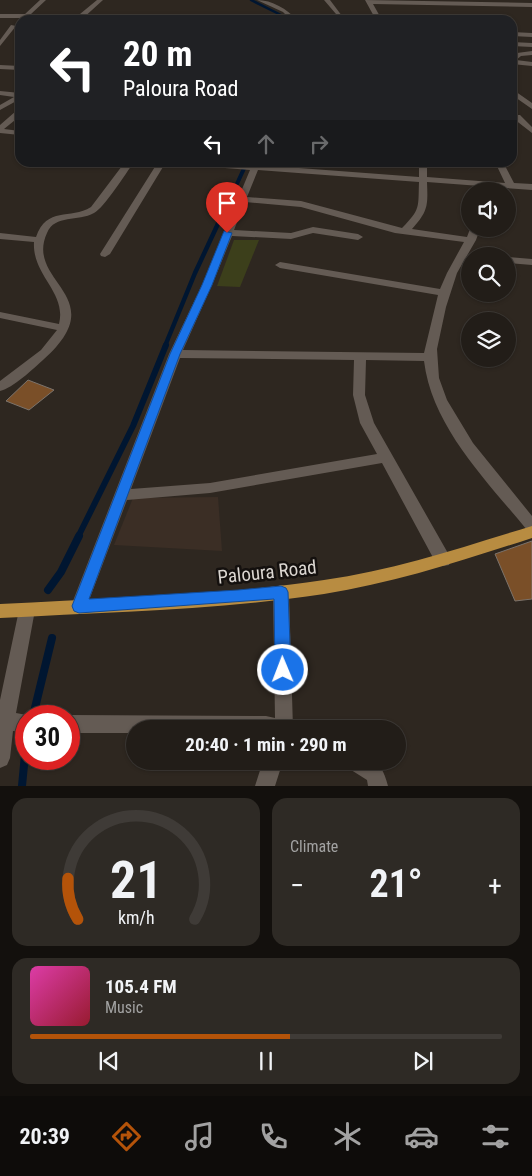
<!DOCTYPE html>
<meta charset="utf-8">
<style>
body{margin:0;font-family:"Roboto Condensed",sans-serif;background:#2e2a25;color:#f1f3f6;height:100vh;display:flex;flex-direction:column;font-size:19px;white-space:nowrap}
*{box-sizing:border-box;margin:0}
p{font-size:16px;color:#a2a2a2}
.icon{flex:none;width:28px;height:28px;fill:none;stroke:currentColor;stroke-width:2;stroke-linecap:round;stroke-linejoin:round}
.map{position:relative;height:786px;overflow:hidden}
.drawer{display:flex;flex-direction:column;gap:12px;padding:12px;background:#13100d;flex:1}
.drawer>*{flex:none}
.guide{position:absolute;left:15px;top:15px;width:502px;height:152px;border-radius:15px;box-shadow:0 1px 4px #0004,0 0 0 1px #3f3b37;background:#202124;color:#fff;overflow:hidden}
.fabs{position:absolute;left:461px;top:182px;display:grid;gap:10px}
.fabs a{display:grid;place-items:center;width:55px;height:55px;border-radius:50%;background:#221d18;box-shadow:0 1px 4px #0004,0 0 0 1px #3f3b37;font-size:25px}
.speed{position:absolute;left:15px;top:705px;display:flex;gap:10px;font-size:25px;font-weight:700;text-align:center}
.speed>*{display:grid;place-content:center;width:65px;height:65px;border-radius:50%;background:#221d18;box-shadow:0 1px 4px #0004,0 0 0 1px #3f3b37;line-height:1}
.speed .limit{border:8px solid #d22;background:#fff;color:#111}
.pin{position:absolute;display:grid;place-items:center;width:42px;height:42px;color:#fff;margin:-51px -21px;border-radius:50% 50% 50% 0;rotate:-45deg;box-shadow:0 0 5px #0007}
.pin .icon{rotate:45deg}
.me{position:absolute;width:55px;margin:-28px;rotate:359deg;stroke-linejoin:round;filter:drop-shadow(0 0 4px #0008)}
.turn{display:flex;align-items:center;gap:18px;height:105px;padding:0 25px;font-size:22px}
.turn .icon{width:65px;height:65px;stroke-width:2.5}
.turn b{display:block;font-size:35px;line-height:42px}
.lanes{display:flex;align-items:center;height:48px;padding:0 25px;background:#0003;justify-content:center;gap:25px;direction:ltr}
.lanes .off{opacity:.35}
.big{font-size:38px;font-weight:700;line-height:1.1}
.drawer .tile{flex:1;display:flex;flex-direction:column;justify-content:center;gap:8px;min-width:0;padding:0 18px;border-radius:15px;background:#2e2a25}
.drawer .dial{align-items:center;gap:0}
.dial svg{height:130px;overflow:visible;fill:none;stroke:#3f3b37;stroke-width:7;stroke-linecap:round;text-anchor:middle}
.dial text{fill:#f1f3f6;stroke:none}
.song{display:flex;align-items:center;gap:15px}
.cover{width:60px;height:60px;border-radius:8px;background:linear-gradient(135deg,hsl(320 70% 55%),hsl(350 70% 35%))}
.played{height:5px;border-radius:2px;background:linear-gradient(90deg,#b45309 55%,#3f3b37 55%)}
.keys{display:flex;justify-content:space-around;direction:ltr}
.heat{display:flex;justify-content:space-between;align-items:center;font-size:28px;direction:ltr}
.drawer .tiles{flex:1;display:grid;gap:12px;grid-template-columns:1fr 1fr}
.tile:last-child{grid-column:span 2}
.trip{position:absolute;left:126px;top:720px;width:280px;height:50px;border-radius:25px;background:#221d18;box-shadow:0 1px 4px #0004,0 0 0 1px #3f3b37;font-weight:700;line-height:50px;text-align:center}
.dock{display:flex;height:80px;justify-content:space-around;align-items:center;background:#0e0c0a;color:#a2a2a2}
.dock .icon{width:35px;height:35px}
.dock .on{color:#b45309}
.dock b{font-size:22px;color:#f1f3f6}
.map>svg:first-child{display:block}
</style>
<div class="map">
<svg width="532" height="786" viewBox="0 0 532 786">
<rect width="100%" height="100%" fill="#2e2720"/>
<path fill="#3b2e25" d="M218 497 222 551 114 545 133 498Z"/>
<path fill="#3c3f1b" d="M234 240H259L240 287 217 286Z"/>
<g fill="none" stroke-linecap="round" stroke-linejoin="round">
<path stroke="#001631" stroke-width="2.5" d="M251 0 281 15 285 20"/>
<path stroke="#001631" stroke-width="4" d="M230 199 247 162"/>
<path stroke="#001631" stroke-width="4.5" d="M165 346 195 273 230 198"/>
<path stroke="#001631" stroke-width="6" d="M78 537 133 426 166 345"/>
<path stroke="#001631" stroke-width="8" d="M48 590 61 572 79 536
M33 716 52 638
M22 786 26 744"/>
</g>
<path fill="#7a4f28" stroke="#7c736b" d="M28 380 54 390 29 410 6 401Z
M532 541V599L515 601 495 554Z"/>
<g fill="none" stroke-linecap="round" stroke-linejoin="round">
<path fill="#645b54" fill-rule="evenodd" d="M40 0H46L31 14H80L97 0H103L81 20H75L77 18H0V14H25Z
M257 0C272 0 287 9 297 20H291L283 12Z
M324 0H330L342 16 326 20 327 17 336 14Z
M365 0 532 3V7L373 4 382 20H376Z
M11 25 16 26 0 46V40Z
M512 32 532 33V37L512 36Z
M512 42 532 43V47L512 46Z
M532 51V55L521 56 516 60 532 62V66L512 64V57L517 53Z
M0 65 20 66V70L0 69Z
M512 89 532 103V109L512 95Z
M0 91 20 93V99L0 110V105L14 97 0 95Z
M16 111H20V116L4 129 20 131V135L0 133V125Z
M514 115H520L532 127V133L514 119Z
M125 162H134C126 173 104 208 94 213 78 222 55 214 47 233 24 283 115 296 43 360 33 369 13 388 0 391V381L41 350 57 330 0 318V312L59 324C67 292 32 276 34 242L0 239V233L36 237C47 206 70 220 91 207Z
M158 162H166L110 254 105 257 101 256 100 254Z
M171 162 250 165 251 162H259V165L419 177V162H427V177L505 183 495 162H503L514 183 532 184V190L427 182C428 206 428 211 412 229L467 237 470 229H480L476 240 457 273 446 307 437 349 439 378 447 400 473 443 532 516V532L527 530C487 481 432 427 424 361L366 360 365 395 374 423 449 555 451 560 449 565 443 566 437 565 382 463 210 493 127 500 85 611 79 613 73 611 71 606 169 354 202 285 250 170 175 164ZM258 170 419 182C418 207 421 209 402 228L301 201 247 197ZM245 202 301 207 395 233 464 242 447 273 440 289 280 262 275 265 280 268 438 295 424 353 183 350 212 285 232 236 291 239 313 233 358 240 363 237 358 234 313 227 291 233 234 230ZM180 358 354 360 353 395 360 423 377 454 210 483 131 489Z
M508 257 532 259V265L508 263Z
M281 585 287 587 289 592 293 729H135V733H69V716H66L69 715 266 716 275 718 273 592 275 587Z
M27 603 33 605 35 610 16 713 32 716H26V732L13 731 10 758 7 765 0 768V700L19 610 21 605Z
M263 761H283L275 786H255Z
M345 761C373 761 380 756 388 786H368L367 780 348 768Z"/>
<path fill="#b88c41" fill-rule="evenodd" d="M532 526V538C464 560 395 583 324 594 217 610 108 612 0 618V604C108 598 217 596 324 580 395 570 463 547 532 526Z"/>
</g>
<path fill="#1a73e8" stroke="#114b97" d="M224 231 232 233 212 285 180 354 89 599 238 590 281 586 286 588 288 592 291 670 289 675 283 678 277 675 275 670 274 599 79 613 74 611 72 606 170 354 202 285Z"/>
<g text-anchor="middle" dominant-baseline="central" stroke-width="5" stroke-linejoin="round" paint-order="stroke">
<g font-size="19" fill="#dbd6d1" stroke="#14100e">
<text transform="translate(267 572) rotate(-6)">Paloura Road</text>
</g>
</g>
</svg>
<div class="fabs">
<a><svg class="icon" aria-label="sound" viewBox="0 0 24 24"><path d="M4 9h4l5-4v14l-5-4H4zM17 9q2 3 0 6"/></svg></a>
<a><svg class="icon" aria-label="search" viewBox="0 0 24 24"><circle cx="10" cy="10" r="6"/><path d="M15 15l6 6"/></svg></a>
<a><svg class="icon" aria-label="layers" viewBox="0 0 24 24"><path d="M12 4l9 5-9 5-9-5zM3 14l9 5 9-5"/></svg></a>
</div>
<div class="speed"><div class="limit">30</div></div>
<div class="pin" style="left:227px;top:233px;background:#d93025"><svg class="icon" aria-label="arrive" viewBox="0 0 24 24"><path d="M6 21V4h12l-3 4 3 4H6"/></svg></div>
<svg class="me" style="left:283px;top:670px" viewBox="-20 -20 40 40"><circle r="17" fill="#1a73e8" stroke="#fff" stroke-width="3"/><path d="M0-11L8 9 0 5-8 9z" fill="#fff"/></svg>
<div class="trip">20:40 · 1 min · 290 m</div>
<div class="guide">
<div class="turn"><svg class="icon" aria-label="left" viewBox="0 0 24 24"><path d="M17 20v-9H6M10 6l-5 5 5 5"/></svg><div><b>20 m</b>Paloura Road</div></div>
<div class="lanes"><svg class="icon" aria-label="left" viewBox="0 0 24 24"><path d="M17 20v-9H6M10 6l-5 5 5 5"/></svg><svg class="icon off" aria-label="ahead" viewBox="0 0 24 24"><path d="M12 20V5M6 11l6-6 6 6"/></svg><svg class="icon off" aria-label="right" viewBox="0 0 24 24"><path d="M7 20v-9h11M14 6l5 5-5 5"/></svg></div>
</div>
</div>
<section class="drawer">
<div class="tiles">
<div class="tile dial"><svg viewBox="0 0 100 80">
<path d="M14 69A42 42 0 1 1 86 69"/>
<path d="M14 69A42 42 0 0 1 8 44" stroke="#b45309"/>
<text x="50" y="56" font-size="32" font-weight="700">21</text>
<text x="50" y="72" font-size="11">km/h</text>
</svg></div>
<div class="tile"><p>Climate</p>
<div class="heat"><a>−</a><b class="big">21°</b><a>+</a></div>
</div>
<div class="tile">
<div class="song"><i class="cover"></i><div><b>105.4 FM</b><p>Music</p></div></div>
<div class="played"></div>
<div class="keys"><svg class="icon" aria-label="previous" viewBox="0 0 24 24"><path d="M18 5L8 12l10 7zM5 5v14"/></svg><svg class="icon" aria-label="pause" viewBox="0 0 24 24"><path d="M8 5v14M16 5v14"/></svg><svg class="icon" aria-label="next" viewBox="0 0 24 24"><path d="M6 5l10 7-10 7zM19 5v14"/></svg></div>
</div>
</div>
</section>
<nav class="dock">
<b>20:39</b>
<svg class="icon on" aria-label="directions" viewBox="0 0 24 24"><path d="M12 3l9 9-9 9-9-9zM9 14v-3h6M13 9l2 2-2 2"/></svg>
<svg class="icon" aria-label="music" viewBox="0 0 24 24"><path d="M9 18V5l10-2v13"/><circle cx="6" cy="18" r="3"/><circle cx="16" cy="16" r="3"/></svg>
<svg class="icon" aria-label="phone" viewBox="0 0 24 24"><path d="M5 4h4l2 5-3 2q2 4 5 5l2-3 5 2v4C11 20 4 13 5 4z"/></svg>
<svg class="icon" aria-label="climate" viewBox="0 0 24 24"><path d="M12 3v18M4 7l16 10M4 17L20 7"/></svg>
<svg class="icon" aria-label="car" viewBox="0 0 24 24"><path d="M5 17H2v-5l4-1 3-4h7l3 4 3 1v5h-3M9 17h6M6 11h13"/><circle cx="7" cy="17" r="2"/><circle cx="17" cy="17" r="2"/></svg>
<svg class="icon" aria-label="filters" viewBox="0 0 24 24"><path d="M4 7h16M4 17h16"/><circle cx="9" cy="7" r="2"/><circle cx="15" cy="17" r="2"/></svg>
</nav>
